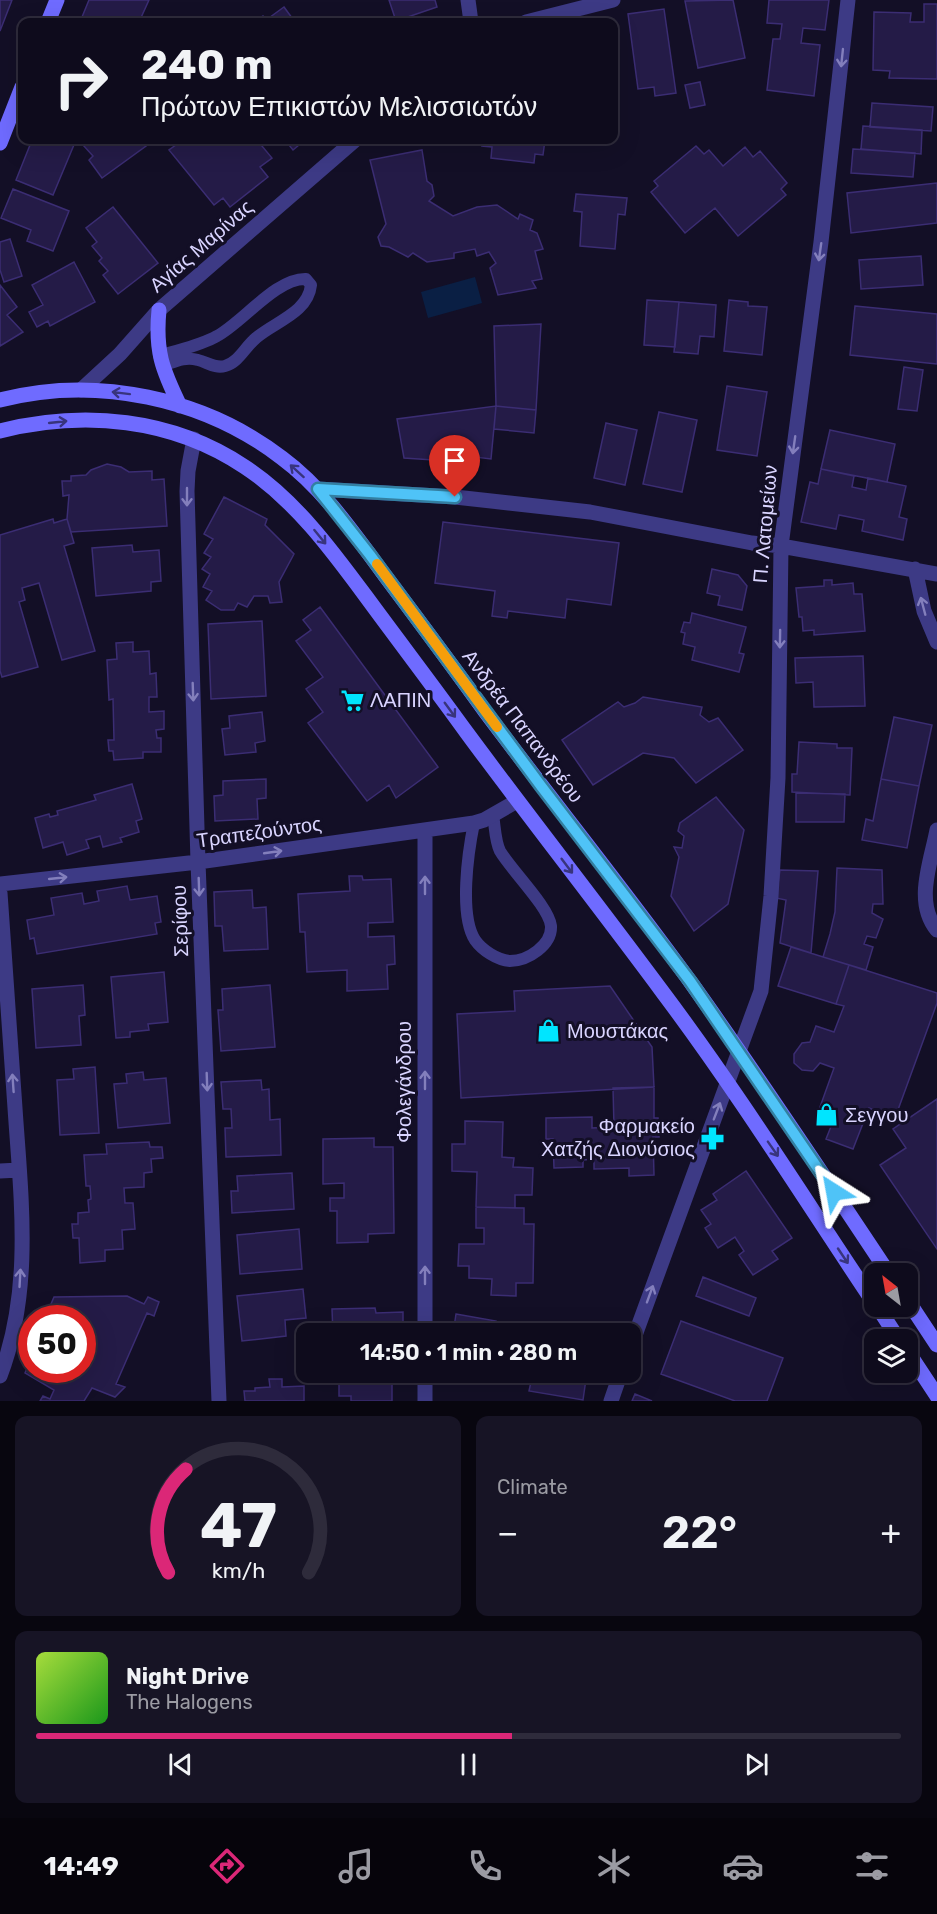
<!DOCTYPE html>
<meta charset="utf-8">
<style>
body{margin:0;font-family:Rubik,sans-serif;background:#171425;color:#f1f3f6;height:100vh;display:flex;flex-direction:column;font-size:22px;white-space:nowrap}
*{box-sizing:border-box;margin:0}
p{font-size:20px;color:#9b9ba3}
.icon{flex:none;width:33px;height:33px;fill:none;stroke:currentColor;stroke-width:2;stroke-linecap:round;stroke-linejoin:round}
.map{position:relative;height:1401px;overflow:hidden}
.side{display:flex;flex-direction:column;gap:15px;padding:15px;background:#08060f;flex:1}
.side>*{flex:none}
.guide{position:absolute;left:18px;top:18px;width:600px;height:126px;border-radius:12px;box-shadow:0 6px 24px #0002,0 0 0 2px #2e2b3b;background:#0e0b1c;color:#f1f3f6;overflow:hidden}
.needle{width:39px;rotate:329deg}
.fabs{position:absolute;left:864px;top:1263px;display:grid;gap:12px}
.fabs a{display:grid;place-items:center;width:54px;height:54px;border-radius:12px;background:#0e0b1c;box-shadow:0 6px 24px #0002,0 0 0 2px #2e2b3b;font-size:30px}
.speed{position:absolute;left:18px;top:1305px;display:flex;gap:12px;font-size:30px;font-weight:700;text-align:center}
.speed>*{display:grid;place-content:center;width:78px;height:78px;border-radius:50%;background:#0e0b1c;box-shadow:0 6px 24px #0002,0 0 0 2px #2e2b3b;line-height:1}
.speed .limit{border:9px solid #d22;background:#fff;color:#111}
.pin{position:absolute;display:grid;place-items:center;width:51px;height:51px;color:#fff;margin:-62px -26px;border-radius:50% 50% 50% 0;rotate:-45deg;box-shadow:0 0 6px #0007}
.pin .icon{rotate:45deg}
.me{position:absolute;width:66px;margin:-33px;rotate:326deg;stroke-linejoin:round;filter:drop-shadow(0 0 4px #0008)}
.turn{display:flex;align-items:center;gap:21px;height:126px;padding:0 24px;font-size:27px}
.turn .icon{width:78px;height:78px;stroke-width:2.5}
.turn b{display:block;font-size:42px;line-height:51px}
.big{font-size:45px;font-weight:600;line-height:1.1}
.side .widget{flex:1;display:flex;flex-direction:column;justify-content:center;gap:9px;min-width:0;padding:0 21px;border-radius:12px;background:#171425}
.side .dial{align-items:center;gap:0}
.dial svg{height:156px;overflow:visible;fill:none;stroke:#2e2b3b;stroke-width:7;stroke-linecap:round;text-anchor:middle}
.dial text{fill:#f1f3f6;stroke:none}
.song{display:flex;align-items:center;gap:18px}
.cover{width:72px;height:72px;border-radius:9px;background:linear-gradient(135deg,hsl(80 70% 55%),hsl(120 70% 35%))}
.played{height:6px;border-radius:3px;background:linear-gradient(90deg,#db2777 55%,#2e2b3b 55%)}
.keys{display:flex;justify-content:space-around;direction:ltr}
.heat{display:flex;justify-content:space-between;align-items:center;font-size:33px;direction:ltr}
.side .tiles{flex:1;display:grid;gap:15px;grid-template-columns:1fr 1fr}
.widget:last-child{grid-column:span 2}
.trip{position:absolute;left:296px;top:1323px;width:345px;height:60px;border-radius:12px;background:#0e0b1c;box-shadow:0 6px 24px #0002,0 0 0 2px #2e2b3b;font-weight:600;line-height:60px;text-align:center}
.tab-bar{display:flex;height:96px;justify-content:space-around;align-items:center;background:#06040b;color:#9b9ba3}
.tab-bar .icon{width:42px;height:42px}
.tab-bar .on{color:#db2777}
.tab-bar b{font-size:27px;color:#f1f3f6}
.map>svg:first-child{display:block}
</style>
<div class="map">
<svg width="937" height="1401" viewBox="0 0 937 1401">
<rect width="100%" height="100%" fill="#130f26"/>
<path fill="#0a1f44" d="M475 277 482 303 428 318 421 292Z"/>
<path fill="#241b47" stroke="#3b2d73" stroke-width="1.5" d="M0 0H12L0 31Z
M89 0H149L139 22H97L82 17Z
M389 0H435L437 7 396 21Z
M733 0 745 58 698 68 685 1Z
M769 0H829L825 30 803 28 801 43 820 45 814 96 767 90 773 39H780L782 24 767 23Z
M924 4H937V79L889 78 890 71 873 70 874 12 911 13 910 22H924Z
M284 7 295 22H253L263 16 266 20Z
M664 9 676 93 655 96 654 87 638 89 628 14Z
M700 82 705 105 690 108 685 85Z
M872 103 933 107 931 131 870 127Z
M863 126 922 130 921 154 861 149Z
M32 140H76L53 195 16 180Z
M87 140H142L146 146 102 178 89 160 93 156 83 145Z
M183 140H257L272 158 260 167 268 177 230 207 223 198 214 205 169 150Z
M285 140H305L293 150Z
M483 140H545L543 155 535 154 534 163 491 158 492 147 482 146Z
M696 146 704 154 709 150 723 166 745 147 753 157 760 151 787 183 781 189 786 195 738 236 715 208 685 233 651 192 658 186 654 181Z
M853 149 915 153 913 177 851 173Z
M422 150 427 181 432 185 434 196 429 201 453 216 477 207 497 205 518 219 520 214 533 220 530 230 537 233 543 249 535 251 542 279 532 281 536 288 498 295 490 268 496 263 489 252 477 256 475 249 454 253V258L427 262 413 253 408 257 389 247 381 246 378 237 386 224 370 160Z
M937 183V223L851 233 847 193Z
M13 189 69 211 53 251 27 241 31 230 1 218Z
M576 194 627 198 625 215 618 214 615 249 580 246 582 212 574 211Z
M113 207 158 263 118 294 103 275 108 271 99 261 102 258 92 246 97 242 86 228Z
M10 239 22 276 4 282 0 270V242Z
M921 256 923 285 861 289 859 260Z
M74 262 95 302 50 326 48 321 37 327 29 312 43 305 32 285Z
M0 285 17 307 7 315 23 332 0 346Z
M647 300 679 302 675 347 644 345Z
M729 300 748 302V306L767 307 762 355 724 351Z
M679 302 716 305 714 337 700 336 698 354 674 352Z
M855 306 937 314V364L850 355Z
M541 324 536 410 496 406 494 326Z
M904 367 923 370 917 411 898 409Z
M727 386 767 392 757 456 717 450Z
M496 406 536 410 534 433 494 429Z
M496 406 491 459 434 452 433 460 404 458 397 419Z
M659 412 697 420 682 492 643 484Z
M606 423 637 430 625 485 594 478Z
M830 430 895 444 887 482 821 469Z
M107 464 121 467 129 472 152 471V480L164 479 167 526 71 532 67 519 69 495 63 496 62 481H71V476L86 475 91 470Z
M821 469 854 476 852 487 866 490 868 478 906 486 899 517 907 519 903 540 862 531 864 520 839 515 836 529 801 522 810 482 818 484Z
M224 497 267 519 265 525 294 554 279 582 282 602 270 603 268 596H254L247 607 238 603 234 610H221L206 600 212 591 203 587 210 574 202 569 211 557 204 553 213 539 204 534Z
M53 519 54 523 67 519 74 543 64 546 95 651 62 660 39 583 22 588 25 600 19 602 38 667 2 677 0 671V535Z
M443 522 619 543 611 605 567 599 565 618 508 611 507 618 492 616 495 591 435 583Z
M132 545 133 552 159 550 161 581 151 582V591L96 596 92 548Z
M712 569 738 575 747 586 742 610 718 605 720 596 707 593Z
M824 580H832V585L853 583 854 594H862L865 631 814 635V630L803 631 802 617H799L796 588 824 586Z
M320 607 438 767 396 798 389 785 367 801 308 723 323 712 306 689 323 677 296 641 311 630 303 620Z
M692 613 746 627 739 653 744 654 739 672 692 660 695 647 683 644 685 633 681 632 684 622 690 623Z
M262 621 266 696 211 699 208 624Z
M133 642V652L149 651 150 674 156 673 157 697H149V712L164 711V729L156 730 157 738H161V752H143V758L114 760 113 751H109L108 740H114L113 699 109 700 107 660 117 659 116 643Z
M863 656 865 706 814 707 813 682 796 683 795 658Z
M643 697 702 707 700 715 709 722 718 718 743 750 696 783 674 758 643 753 593 785 562 740 618 702 624 707 635 703Z
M262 712 265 741 255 743 256 752 225 755 222 729 230 728 229 716Z
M894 717 932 725 919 786 881 779Z
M799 742 837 744V748H852L850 795 792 792V774H797Z
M266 779V798L257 799 258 819 215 821 214 796 223 795V781Z
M881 779 919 786 907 848 862 840 866 819 873 821Z
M132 784 142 819 136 821 139 832 120 838 122 842 103 847 100 836 86 840 89 848 67 855 63 842 43 848 35 818 49 814 50 817 58 815 57 811 96 800 94 795Z
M796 793 845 794 844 822H796Z
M716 797 744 830 728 904 694 931 671 896 679 857 674 847 682 848 684 836 678 831 680 823Z
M837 868 882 870 883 904H873L872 913 883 919 876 938 867 936 864 944 873 947 866 970 823 957 830 934 835 912Z
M780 870 818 871 811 953 780 943 786 900 776 898Z
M349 876H362L363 880 391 879 393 922 368 923V937L394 936 395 964 387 965 388 989 347 991V970L307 972 305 932H300L298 894 350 891Z
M127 886 130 900 157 896 161 922 155 923 157 934 37 954 34 938 30 939 27 920 54 915 51 898 82 893 84 904 99 901 97 891Z
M252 890 253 908 266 907 268 949 224 951 222 926H215L214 892Z
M791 947 849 965 836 1004 778 986Z
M849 965 937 993V1003L895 1118 869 1108 853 1149 826 1139 832 1124 816 1118 834 1068 820 1063 813 1071 802 1070 794 1063V1054L802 1043 810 1042 816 1026 834 1032 844 1006 836 1004Z
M164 972 168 1022 148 1024 149 1030 130 1032V1037L116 1038 111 977Z
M83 985 85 1015 79 1016 81 1045 36 1048 32 989Z
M270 985 275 1047 221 1051 218 1010H223L222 989Z
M610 986 652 1047 654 1087 461 1098 457 1014 515 1011 514 991Z
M95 1067 99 1133 60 1135 57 1080 74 1079 73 1069Z
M143 1072 144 1080 166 1078 170 1123 118 1128 114 1084 127 1083 126 1074Z
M261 1080 262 1090 269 1089 270 1120 280 1119 281 1155 226 1157 225 1128H232L231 1109H223L221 1082Z
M654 1087V1118H658L659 1137H653L654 1175 629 1176V1168L594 1169V1159L583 1160V1167L554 1168 553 1139H546V1118L592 1117V1128L614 1127 613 1088Z
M937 1099V1249L880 1165 906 1148 893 1129Z
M465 1121 503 1122 502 1157 514 1158 513 1167 533 1168 532 1195H515V1208L476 1207 477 1172 452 1171V1144H465Z
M374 1138V1147H393L394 1233 368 1234V1242L337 1243V1211H330V1198H344V1183L323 1184V1139Z
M149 1142 150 1147H162L163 1158 151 1159 152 1172 144 1173V1187L124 1188 125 1203H133L135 1229 122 1230 123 1249 105 1250V1261L80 1263 79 1238H73L72 1224H78V1213L89 1212 88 1200 91 1199 90 1186H86L84 1155 107 1154 106 1144Z
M746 1171 792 1238 772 1251 778 1259 753 1275 739 1255 744 1251 735 1237 718 1248 705 1228 711 1224 701 1210 717 1200 713 1194Z
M292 1173 294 1209 232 1213 231 1191H238L237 1176Z
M476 1207 524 1208V1224H534L533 1283H516V1296L491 1295 492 1279 469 1278V1266H458L459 1244H484V1228H476Z
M299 1229 302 1269 240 1274 237 1235Z
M703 1277 756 1298 749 1316 696 1296Z
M303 1289 306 1318 285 1320 286 1336 242 1341 237 1296Z
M127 1296 144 1304 148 1297 159 1302 154 1316 147 1313 116 1384 125 1387 115 1397 92 1388 84 1401H40L43 1396 50 1399 54 1390 25 1373 31 1359 26 1358 32 1342V1370H82V1318H45L54 1297Z
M375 1308 376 1313 403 1312V1334H333L332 1309Z
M456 1314 496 1321 494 1334H453Z
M681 1321 783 1358 767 1401H735L661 1374Z
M446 1372H508L506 1383Z
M538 1372H587L583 1400 529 1391 531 1382 536 1383Z
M392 1376V1401H351V1396H339V1377Z
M269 1379H282V1387L304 1386V1401H245L244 1391H255V1388L270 1387Z
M635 1394 652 1401H632Z"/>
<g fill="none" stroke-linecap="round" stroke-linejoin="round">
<path stroke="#3d3a85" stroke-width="12" d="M159 356C177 350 200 346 217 336 243 322 276 278 306 279L311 285C308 313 274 322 256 338 245 347 239 362 225 366 215 369 207 362 198 360 185 356 174 362 162 366
M474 823C468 852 459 915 475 940 482 950 497 960 510 961 528 961 552 945 551 926 549 907 511 870 500 851 495 841 495 826 493 815"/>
<path stroke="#3d3a85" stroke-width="15" d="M468 0 471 22
M526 22 613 0
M81 390 120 354 159 310 355 140
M194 439 188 471 187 491 198 862 219 1401
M318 489 455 497 590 512 752 543 781 546 937 574
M915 569 924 611 937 642
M425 830V1334
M937 830C931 862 914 902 937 930
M0 884 198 862 474 823 484 820 517 801
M0 893C5 965 10 1037 15 1108 21 1198 33 1290 0 1376
M0 1171 19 1170
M630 1349 761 991 771 896 778 778 781 546 821 242 848 0
M425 1372V1401
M611 1401 621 1372"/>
<path stroke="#6f6bff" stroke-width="15" d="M48 22 57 0
M0 143 22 87
M159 310C155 351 162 369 180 406
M0 400C96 375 204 398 282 458 324 489 355 535 386 577 419 621 452 665 484 710 553 802 625 891 692 984 760 1079 824 1176 889 1274
M0 431C84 410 172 418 245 467 298 502 336 556 373 606 404 648 436 690 467 733 532 821 599 906 664 994 739 1094 805 1200 874 1303
M908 1301 937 1345
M877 1306 899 1340
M908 1352 937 1396"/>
</g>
<defs><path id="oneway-shaft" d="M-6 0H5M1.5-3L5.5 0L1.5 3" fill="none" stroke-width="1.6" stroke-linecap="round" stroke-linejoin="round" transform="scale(1.5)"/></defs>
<g stroke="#837fbc">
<use href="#oneway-shaft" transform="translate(842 58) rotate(96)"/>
<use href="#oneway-shaft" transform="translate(820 252) rotate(98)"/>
<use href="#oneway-shaft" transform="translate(794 445) rotate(98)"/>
<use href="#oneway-shaft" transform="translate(187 497) rotate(90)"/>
<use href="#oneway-shaft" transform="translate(923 606) rotate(-105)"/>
<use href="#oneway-shaft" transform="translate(780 639) rotate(91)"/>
<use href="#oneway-shaft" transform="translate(193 692) rotate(88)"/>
<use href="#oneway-shaft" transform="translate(273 852) rotate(-8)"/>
<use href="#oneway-shaft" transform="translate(58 878) rotate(-6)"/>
<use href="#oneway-shaft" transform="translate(425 885) rotate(-90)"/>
<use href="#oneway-shaft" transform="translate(199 887) rotate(88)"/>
<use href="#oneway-shaft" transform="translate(425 1080) rotate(-90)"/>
<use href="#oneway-shaft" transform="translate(207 1082) rotate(88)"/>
<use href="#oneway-shaft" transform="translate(13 1083) rotate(-94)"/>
<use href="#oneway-shaft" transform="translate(717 1111) rotate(-69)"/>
<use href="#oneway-shaft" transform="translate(425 1275) rotate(-90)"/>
<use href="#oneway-shaft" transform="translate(20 1278) rotate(-87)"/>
<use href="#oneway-shaft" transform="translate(650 1294) rotate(-70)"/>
</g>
<g stroke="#38347d">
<use href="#oneway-shaft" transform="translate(121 393) rotate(-173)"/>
<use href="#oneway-shaft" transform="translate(58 422) rotate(-6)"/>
<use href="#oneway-shaft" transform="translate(297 471) rotate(-138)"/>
<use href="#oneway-shaft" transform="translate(320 537) rotate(51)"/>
<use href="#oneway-shaft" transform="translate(450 710) rotate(54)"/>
<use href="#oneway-shaft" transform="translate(567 866) rotate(53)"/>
<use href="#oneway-shaft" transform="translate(773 1149) rotate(55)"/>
<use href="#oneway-shaft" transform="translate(843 1256) rotate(56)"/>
</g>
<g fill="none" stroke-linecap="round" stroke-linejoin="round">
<defs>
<path id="route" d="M455 497 318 489 370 555 541 786 690 981 834 1192"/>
</defs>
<use href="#route" stroke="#337fa1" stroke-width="15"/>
<use href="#route" stroke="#4fc3f7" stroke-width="10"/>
<path stroke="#f59e0b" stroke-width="10" d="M377 564 497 727"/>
</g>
<defs>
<symbol id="supermarket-bare" viewBox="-9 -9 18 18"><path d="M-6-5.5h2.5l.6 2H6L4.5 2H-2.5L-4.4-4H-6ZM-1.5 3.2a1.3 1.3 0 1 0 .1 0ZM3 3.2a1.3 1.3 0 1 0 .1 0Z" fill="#00e5ff" stroke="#130f26" stroke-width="2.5" paint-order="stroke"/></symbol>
<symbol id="shop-bare" viewBox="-9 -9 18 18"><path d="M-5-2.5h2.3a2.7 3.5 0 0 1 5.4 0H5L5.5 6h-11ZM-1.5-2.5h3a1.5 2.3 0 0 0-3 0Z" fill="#00e5ff" stroke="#130f26" stroke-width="2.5" paint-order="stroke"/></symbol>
<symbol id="pharmacy-bare" viewBox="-9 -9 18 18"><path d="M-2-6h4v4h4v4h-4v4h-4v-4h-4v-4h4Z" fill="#00e5ff" stroke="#130f26" stroke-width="2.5" paint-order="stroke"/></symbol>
</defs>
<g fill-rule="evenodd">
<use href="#supermarket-bare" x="336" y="684" width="33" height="33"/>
<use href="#shop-bare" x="532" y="1014" width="33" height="33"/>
<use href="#shop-bare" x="810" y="1098" width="33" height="33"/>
<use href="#pharmacy-bare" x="696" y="1122" width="33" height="33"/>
</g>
<g text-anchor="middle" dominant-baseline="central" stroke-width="6" stroke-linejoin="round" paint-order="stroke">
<g font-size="20" fill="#d9d4ff" stroke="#130f26">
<text transform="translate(201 246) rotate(-41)">Αγίας Μαρίνας</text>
<text transform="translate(765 524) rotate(-85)">Π. Λατομείων</text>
<text transform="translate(523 726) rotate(53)">Ανδρέα Παπανδρέου</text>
<text transform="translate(259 832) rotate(-8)">Τραπεζούντος</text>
<text transform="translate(180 921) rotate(-92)">Σερίφου</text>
<text transform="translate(404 1082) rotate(-90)">Φολεγάνδρου</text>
</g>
<g font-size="20" fill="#d9d4ff" stroke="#130f26" text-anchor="start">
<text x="370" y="700">ΛΑΠΙΝ</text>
<text x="567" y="1031">Μουστάκας</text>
<text x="845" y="1115">Σεγγου</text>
<text x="695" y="1126" text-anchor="end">Φαρμακείο<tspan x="695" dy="23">Χατζής Διονύσιος</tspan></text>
</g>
</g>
</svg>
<div class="fabs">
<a><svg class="needle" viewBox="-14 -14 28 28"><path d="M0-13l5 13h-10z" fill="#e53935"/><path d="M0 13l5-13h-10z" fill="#9b9ba3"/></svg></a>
<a><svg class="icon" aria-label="layers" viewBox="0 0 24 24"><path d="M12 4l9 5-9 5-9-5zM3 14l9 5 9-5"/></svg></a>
</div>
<div class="speed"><div class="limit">50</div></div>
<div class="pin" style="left:455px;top:497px;background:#d93025"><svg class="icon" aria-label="arrive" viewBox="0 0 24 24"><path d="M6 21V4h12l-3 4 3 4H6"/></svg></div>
<svg class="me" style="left:834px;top:1192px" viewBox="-20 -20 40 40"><path d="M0-17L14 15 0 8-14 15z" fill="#4fc3f7" stroke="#fff" stroke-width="4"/></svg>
<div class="trip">14:50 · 1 min · 280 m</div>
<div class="guide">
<div class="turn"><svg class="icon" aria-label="right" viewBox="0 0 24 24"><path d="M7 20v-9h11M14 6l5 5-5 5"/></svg><div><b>240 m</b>Πρώτων Επικιστών Μελισσιωτών</div></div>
</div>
</div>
<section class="side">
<div class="tiles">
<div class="widget dial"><svg viewBox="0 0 100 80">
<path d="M14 69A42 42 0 1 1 86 69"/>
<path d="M14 69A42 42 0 0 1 23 16" stroke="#db2777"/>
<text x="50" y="56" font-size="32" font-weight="700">47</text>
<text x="50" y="72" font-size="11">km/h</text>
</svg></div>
<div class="widget"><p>Climate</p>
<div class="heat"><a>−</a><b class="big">22°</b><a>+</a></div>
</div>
<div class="widget">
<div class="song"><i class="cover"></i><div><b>Night Drive</b><p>The Halogens</p></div></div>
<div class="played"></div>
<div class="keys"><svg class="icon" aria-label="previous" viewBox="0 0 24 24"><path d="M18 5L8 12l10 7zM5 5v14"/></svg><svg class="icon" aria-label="pause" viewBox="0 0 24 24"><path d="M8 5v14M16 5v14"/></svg><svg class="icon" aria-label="next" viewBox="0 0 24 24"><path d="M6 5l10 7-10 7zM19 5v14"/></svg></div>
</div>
</div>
</section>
<nav class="tab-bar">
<b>14:49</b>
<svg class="icon on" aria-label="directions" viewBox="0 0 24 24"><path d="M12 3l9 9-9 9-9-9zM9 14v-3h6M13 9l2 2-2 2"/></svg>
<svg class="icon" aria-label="music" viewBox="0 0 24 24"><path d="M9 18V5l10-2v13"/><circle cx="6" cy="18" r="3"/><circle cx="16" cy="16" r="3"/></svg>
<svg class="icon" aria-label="phone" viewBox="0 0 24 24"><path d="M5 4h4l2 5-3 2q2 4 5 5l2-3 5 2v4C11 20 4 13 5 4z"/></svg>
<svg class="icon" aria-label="climate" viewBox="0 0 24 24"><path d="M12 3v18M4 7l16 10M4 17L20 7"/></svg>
<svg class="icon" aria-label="car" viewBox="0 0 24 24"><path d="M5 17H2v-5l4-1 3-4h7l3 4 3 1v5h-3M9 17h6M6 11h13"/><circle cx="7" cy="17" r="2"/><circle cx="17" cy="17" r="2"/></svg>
<svg class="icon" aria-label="filters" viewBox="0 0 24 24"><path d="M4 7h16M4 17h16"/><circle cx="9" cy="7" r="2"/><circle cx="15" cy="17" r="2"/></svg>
</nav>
